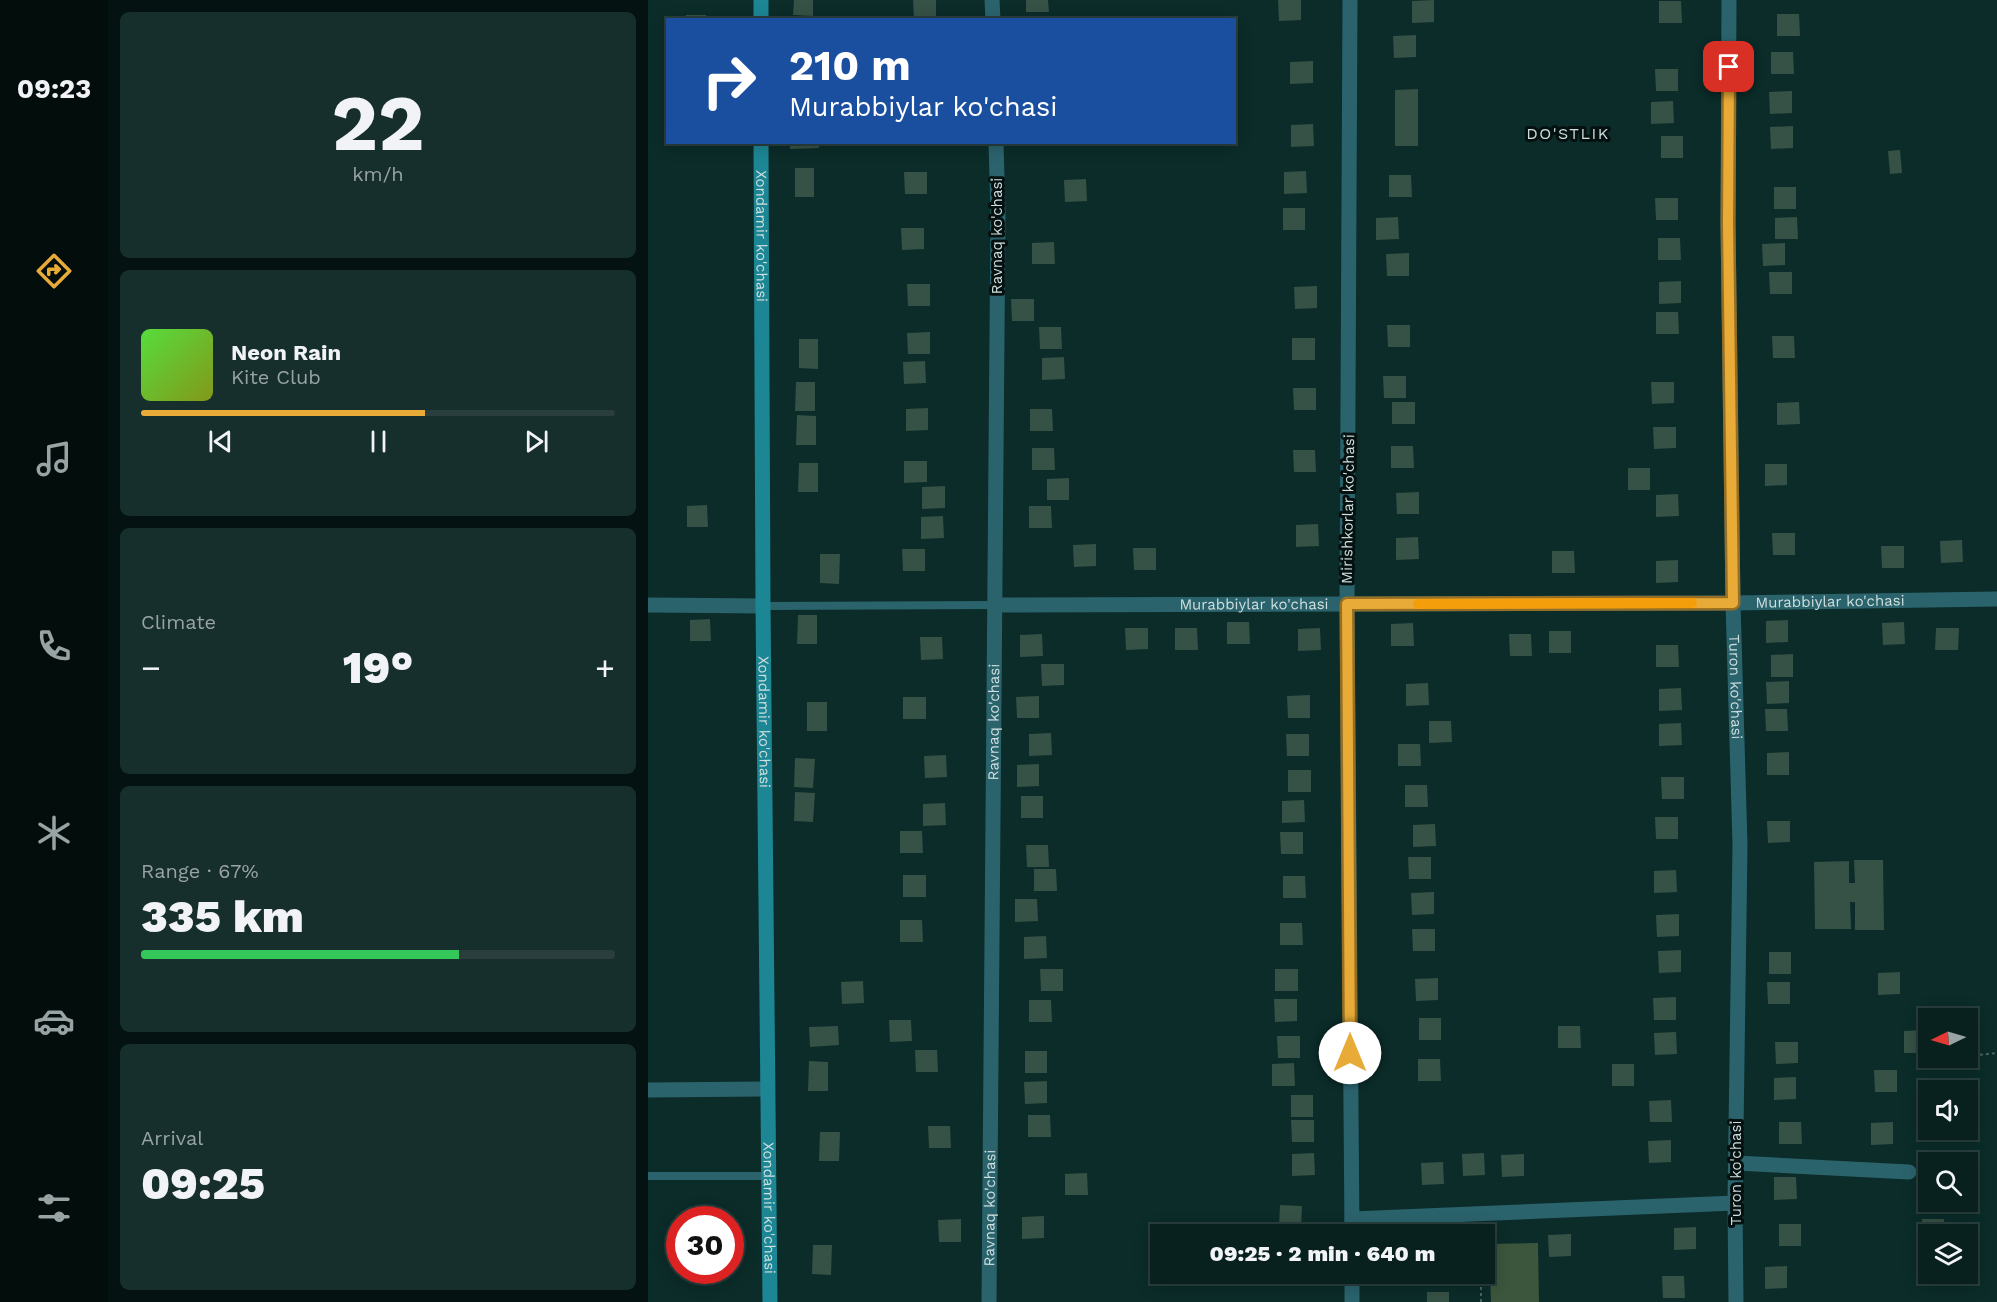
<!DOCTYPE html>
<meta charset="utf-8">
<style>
body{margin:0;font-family:"Work Sans",sans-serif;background:#162e2c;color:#f1f3f6;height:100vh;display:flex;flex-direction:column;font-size:22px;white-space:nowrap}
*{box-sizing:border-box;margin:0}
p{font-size:20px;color:#98a3a4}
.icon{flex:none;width:33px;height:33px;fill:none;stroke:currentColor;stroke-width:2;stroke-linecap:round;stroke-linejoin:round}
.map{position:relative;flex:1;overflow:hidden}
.sheet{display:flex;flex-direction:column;gap:12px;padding:12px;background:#041211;width:540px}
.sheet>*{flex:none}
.hud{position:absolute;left:18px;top:18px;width:570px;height:126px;border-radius:0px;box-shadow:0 3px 15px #0003,0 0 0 2px #293e3d;background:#1a4fa0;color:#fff;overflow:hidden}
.needle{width:39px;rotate:265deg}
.controls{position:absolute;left:1270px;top:1008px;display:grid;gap:12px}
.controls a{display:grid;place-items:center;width:60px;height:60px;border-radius:0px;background:#08211f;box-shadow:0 3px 15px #0003,0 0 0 2px #293e3d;font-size:30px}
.speed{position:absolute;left:18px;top:1206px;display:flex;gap:12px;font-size:30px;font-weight:700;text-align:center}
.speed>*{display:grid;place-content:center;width:78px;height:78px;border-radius:50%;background:#08211f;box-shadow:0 3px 15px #0003,0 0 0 2px #293e3d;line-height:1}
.speed .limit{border:9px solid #d22;background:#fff;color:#111}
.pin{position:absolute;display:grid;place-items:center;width:51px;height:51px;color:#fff;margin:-26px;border-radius:12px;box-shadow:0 3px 9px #0006}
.me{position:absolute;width:66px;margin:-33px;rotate:0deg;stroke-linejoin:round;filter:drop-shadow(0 0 4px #0008)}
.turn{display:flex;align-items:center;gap:21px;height:126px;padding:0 24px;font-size:27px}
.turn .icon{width:78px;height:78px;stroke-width:2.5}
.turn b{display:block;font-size:42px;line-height:51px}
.big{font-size:45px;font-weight:800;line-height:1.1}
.sheet .widget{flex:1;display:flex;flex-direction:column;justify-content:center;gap:9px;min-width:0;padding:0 21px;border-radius:9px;background:#162e2c}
.sheet .dial{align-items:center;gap:0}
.dial b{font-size:78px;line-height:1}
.song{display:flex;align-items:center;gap:18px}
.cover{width:72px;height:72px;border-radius:9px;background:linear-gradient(135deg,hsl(110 70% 55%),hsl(70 70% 35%))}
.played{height:6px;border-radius:3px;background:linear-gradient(90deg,#e8ab37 60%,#293e3d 60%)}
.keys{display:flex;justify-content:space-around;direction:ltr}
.heat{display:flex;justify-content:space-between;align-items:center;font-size:33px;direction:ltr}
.charge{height:9px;border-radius:4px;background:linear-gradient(90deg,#34c759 67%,#293e3d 0)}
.trip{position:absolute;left:502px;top:1224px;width:345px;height:60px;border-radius:0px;background:#08211f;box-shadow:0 3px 15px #0003,0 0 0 2px #293e3d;font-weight:800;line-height:60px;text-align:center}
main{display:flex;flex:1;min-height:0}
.menu{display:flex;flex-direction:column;width:108px;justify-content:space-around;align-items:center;background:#030d0c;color:#98a3a4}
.menu .icon{width:42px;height:42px}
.menu .on{color:#e8ab37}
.menu b{font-size:27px;color:#f1f3f6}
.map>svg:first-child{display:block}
</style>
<main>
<nav class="menu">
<b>09:23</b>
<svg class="icon on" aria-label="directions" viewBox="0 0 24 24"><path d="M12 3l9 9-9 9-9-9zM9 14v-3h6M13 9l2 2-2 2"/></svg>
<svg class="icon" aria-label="music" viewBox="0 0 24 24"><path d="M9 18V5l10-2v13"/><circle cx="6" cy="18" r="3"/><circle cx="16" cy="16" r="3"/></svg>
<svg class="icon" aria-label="phone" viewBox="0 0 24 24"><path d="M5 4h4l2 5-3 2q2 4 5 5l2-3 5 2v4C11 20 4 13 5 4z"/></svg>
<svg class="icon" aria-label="climate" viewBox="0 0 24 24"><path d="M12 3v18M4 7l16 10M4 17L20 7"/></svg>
<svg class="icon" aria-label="car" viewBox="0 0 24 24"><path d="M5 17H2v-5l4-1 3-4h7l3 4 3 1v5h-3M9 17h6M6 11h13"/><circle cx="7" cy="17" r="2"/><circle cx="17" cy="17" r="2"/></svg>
<svg class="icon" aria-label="filters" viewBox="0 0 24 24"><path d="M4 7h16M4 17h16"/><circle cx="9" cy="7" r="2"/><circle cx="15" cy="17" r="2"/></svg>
</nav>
<section class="sheet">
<div class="widget dial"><b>22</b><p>km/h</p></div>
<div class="widget">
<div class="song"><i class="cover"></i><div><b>Neon Rain</b><p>Kite Club</p></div></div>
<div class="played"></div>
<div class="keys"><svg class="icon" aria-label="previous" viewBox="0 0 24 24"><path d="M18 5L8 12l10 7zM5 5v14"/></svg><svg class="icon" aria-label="pause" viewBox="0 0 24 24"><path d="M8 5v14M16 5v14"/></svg><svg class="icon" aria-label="next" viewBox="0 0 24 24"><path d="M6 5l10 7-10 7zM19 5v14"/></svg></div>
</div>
<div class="widget"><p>Climate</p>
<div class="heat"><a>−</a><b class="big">19°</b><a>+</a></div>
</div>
<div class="widget"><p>Range · 67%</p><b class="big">335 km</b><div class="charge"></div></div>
<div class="widget"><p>Arrival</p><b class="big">09:25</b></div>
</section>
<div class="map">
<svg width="1349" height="1302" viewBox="0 0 1349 1302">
<rect width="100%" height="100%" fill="#0b2c29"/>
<path fill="#3b563c" d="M890 1243 891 1302H843L841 1244Z"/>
<path fill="#365146" d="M146 0H165V16L145 15Z
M265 0H288V20H266Z
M378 0H400L401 12H378Z
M630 0H653V20L631 21Z
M786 0V22L764 23V1Z
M1011 1H1033L1034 23H1011Z
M1129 14H1151L1152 36H1129Z
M38 15H58V20H38Z
M768 35V57L746 58 745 36Z
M1123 52H1145L1146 74H1123Z
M665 61V83L642 84V62Z
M1007 69H1030V91H1008Z
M770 89V146H747V90Z
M1144 91V113L1122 114 1121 92Z
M1025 101 1026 123 1003 124V102Z
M665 124 666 146 643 147V125Z
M1145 126V148L1123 149 1122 127Z
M1013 136H1035V158H1013Z
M142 142H171V148L142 149Z
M1252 150 1254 173 1242 174 1240 151Z
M147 168H166V197H147Z
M658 171 659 193 636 194V172Z
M256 172H279V194H257Z
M741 175H763L764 197H741Z
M438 179 439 201 417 202 416 180Z
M1126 187H1148V209H1126Z
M1007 198H1030V220H1008Z
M635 208H657V230H635Z
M750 217 751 239 728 240V218Z
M1149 217 1150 239H1127V218Z
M253 228H276V249L254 250Z
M1010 238H1032L1033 260H1010Z
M406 242 407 264H384V243Z
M1137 243V265L1115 266 1114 244Z
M761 253V276H739L738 254Z
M1121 272H1144V294H1122Z
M1033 281V303L1011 304V282Z
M259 284H282V306H260Z
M669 286V308L647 309 646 287Z
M363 299H386V321H364Z
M1008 312H1030L1031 334H1008Z
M739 325H762V347H740Z
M391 327H413L414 349H392Z
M282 332V354H260L259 333Z
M1124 336H1146L1147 358H1125Z
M644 338H667V360H644Z
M151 339H170V369L151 368Z
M416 357 417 379 394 380V358Z
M277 361 278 383 256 384 255 362Z
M735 376H758V398H736Z
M148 382H167V411H147Z
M1003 382H1026V403L1004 404Z
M645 388H668V410H646Z
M744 402H767V424H744Z
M1151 402 1152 424 1129 425V403Z
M280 408V430L258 431V409Z
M382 409H404L405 431H382Z
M149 415 168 416V445H148Z
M1005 427H1028V448L1006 449Z
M743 446H765L766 468H743Z
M384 448H406L407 470H384Z
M645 450H667L668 472H646Z
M256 461H279V482L256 483Z
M151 463H170V492H150Z
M1117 464H1139V485L1117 486Z
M980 468H1002V490H980Z
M421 478V500H399V479Z
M297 486V508L274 509V487Z
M771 492V514H749L748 493Z
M1030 494 1031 516 1008 517V495Z
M59 505 60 527H39V506Z
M381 506H403L404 528H381Z
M295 516 296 538 273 539V517Z
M670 524 671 546 648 547V525Z
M1124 533H1147V555H1125Z
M770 537 771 559 748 560V538Z
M1314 540 1315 562 1293 563 1292 541Z
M448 544V566L426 567 425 545Z
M1233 546H1256V568H1234Z
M485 548H508V570H486Z
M254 549H277V571H255Z
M904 551H926L927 573H904Z
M172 554H192L191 584 172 583Z
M1030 560V582L1008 583V561Z
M150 615H169V644H149Z
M62 619 63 641H42V620Z
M1140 620V642L1118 643V621Z
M579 622H601L602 644H579Z
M1256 622 1257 644 1235 645 1234 623Z
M765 623 766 646H743V624Z
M477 628H500V649L478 650Z
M527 628H549L550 650H527Z
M672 628 673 650 650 651V629Z
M1288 628H1311L1310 650H1287Z
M901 631H923V653H901Z
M394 634 395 656 372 657V635Z
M861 634H883L884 656H862Z
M272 637H294L295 659 273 660Z
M1008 645H1030L1031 667H1008Z
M1145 654V677H1123V655Z
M393 664H416V685L394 686Z
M1141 681V703L1119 704 1118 682Z
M780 683 781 705 758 706V684Z
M1033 688 1034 710 1011 711V689Z
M662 695V718H640L639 696Z
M391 696V718H369L368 697Z
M255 697H278V719H255Z
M159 702H179V731H159Z
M1117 709H1139L1140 731H1118Z
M781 721H803L804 742 781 743Z
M1033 723 1034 745 1011 746V724Z
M403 733 404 755 381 756V734Z
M638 734H661V756H639Z
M750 744H772L773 766H750Z
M1141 752V775H1119V753Z
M298 755 299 777 277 778 276 756Z
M147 758 167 759 165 788 146 787Z
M391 764V786L369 787V765Z
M640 770H663V792H640Z
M1013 777H1036V799H1014Z
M757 785H779L780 807H757Z
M147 792 167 793 165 822 146 821Z
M373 796H395V818H373Z
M656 800 657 822 634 823V801Z
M297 803 298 825 275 826V804Z
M1007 817H1030V839H1008Z
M1119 821H1142V842L1120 843Z
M787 824 788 846 765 847V825Z
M252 831H274L275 853H252Z
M632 832H655V854H633Z
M378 845H400L401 867H379Z
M760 857H783V879H761Z
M1206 860H1235L1236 930H1207V902H1202L1203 929H1167L1166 862 1201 861V883H1207Z
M386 869H408L409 891H386Z
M1028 870 1029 892 1006 893V871Z
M255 875H278V897H255Z
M635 876H657L658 898H635Z
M786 892V914L764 915 763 893Z
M367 899H389L390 921 367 922Z
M1031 914V936L1009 937 1008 915Z
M252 920H274L275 942H252Z
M632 923H654L655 945H632Z
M764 929H787V951H765Z
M398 936 399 958 376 959V937Z
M1033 950V972L1011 973 1010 951Z
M1121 952H1143V974H1121Z
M392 969H415V991H393Z
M627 969H650V991H627Z
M1252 972V994L1230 995V973Z
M790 978V1000L768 1001 767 979Z
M215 981 216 1003 194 1004 193 982Z
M1119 982H1142V1004H1120Z
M1028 997V1020H1006L1005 998Z
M626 999H649V1021L627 1022Z
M381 1000H403L404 1022H381Z
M771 1018H793V1040H771Z
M241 1020H263L264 1041 242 1042Z
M190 1026 191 1045 162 1047 161 1027Z
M910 1026H932L933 1048H910Z
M1278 1030V1053H1256V1031Z
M1028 1032 1029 1054 1007 1055 1006 1033Z
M629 1036H652V1058H630Z
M1127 1042H1150V1063L1128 1064Z
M267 1050H289L290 1072H268Z
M377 1051H399V1073H377Z
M770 1059H792L793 1081H770Z
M161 1061 180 1062V1091H160Z
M646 1063 647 1086H624V1064Z
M964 1064H986V1086H964Z
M1226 1070H1249V1092H1227Z
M1148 1077V1099L1126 1100V1078Z
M399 1081V1103L377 1104 376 1082Z
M643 1095H665V1117H643Z
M1023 1100 1024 1122H1002L1001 1101Z
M380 1115H402L403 1137H380Z
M643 1120H666V1142H644Z
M1131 1122H1153L1154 1144H1131Z
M1245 1122V1144L1223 1145V1123Z
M280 1126H302L303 1148H281Z
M172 1132H192L191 1161H171Z
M1023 1140V1162L1001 1163 1000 1141Z
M666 1153 667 1175 644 1176V1154Z
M836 1153 837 1175 815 1176 814 1154Z
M876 1154V1176L854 1177 853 1155Z
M795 1162 796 1184 774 1185 773 1163Z
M439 1173 440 1195H417V1174Z
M1126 1177H1148L1149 1199 1126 1200Z
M632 1205 654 1206 653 1228 631 1227Z
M396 1216V1238L374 1239V1217Z
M313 1219V1242H291L290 1220Z
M1274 1219H1296L1297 1234H1281V1241H1275Z
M1131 1224H1153V1246H1131Z
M1048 1227V1249L1026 1250V1228Z
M923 1234V1256L901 1257 900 1235Z
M165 1245H184L183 1275 164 1274Z
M1139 1266V1288L1117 1289V1267Z
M627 1274H649V1277L627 1278Z
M1014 1276H1036L1037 1298H1015Z
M779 1292H801V1302H779Z"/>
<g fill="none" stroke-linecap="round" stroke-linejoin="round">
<path stroke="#486461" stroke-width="2" stroke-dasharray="3 3" stroke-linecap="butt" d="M1320 1056 1349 1053
M1281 1060 1301 1058
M833 1302V1281"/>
<path stroke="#2b636d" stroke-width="8" d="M115 606 346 605
M0 1176H120"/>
<g stroke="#2b636d" stroke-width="15">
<path d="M344 0 345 20"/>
<path d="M702 0 699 604 704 1234"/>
<path id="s1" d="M1081 0 1080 223 1085 603 1092 845 1087 1203 1088 1302"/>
<path d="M0 605 115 606"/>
<path id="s2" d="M346 605 1085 603 1349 599"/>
<path d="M0 1090 119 1089"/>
<path d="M1088 1163 1261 1172"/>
<path d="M704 1219 1087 1203"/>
<path d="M704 1274V1302"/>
<path id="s3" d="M341 1302 350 214 348 142"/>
</g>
<g stroke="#1d8695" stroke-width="15">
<path d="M113 0V20"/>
<path id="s4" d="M113 142 115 606 122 1302"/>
</g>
</g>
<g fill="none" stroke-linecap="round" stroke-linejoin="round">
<defs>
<path id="route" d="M702 1053 699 604 1085 603 1080 223 1081 67"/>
</defs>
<use href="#route" stroke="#976f24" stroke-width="15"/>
<use href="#route" stroke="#e8ab37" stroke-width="10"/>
<path stroke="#f59e0b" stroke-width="10" d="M770 604 1044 603"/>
</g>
<g text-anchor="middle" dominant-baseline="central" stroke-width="6" stroke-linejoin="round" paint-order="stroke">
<g font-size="15" fill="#cedfdd" stroke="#051110">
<text stroke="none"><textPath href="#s4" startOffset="94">Xondamir ko'chasi</textPath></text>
<text transform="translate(349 236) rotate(-90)">Ravnaq ko'chasi</text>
<text transform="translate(700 509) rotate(-89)">Mirishkorlar ko'chasi</text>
<text stroke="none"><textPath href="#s2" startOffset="836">Murabbiylar ko'chasi</textPath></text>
<text stroke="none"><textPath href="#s2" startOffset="260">Murabbiylar ko'chasi</textPath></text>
<text stroke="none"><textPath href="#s1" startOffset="687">Turon ko'chasi</textPath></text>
<text stroke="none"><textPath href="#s4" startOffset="580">Xondamir ko'chasi</textPath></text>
<text stroke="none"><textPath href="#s3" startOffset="580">Ravnaq ko'chasi</textPath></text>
<text transform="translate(1088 1173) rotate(-90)">Turon ko'chasi</text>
<text stroke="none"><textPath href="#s4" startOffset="1066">Xondamir ko'chasi</textPath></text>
<text stroke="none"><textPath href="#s3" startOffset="94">Ravnaq ko'chasi</textPath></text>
</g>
<g font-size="16" letter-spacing="1.5" fill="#cedfdd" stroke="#051110">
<text x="920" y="133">DO'STLIK</text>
</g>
</g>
</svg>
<div class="controls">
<a><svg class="needle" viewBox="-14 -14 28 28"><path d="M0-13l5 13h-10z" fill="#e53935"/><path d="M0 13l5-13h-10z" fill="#98a3a4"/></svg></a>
<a><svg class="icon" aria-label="sound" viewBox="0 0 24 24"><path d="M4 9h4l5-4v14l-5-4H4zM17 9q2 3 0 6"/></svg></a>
<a><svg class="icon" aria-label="search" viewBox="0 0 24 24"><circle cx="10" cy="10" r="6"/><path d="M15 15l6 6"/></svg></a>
<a><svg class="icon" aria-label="layers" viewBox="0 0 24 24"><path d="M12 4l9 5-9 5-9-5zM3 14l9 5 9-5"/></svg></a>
</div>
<div class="speed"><div class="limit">30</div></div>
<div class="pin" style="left:1081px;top:67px;background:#d93025"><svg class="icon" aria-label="arrive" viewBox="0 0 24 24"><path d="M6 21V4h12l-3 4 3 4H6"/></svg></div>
<svg class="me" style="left:702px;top:1053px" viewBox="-20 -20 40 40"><circle r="19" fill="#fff"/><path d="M0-13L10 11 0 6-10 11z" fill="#e8ab37"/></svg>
<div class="trip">09:25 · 2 min · 640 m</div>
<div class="hud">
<div class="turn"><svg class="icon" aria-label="right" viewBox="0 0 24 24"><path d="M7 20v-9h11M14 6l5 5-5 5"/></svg><div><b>210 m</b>Murabbiylar ko'chasi</div></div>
</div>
</div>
</main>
